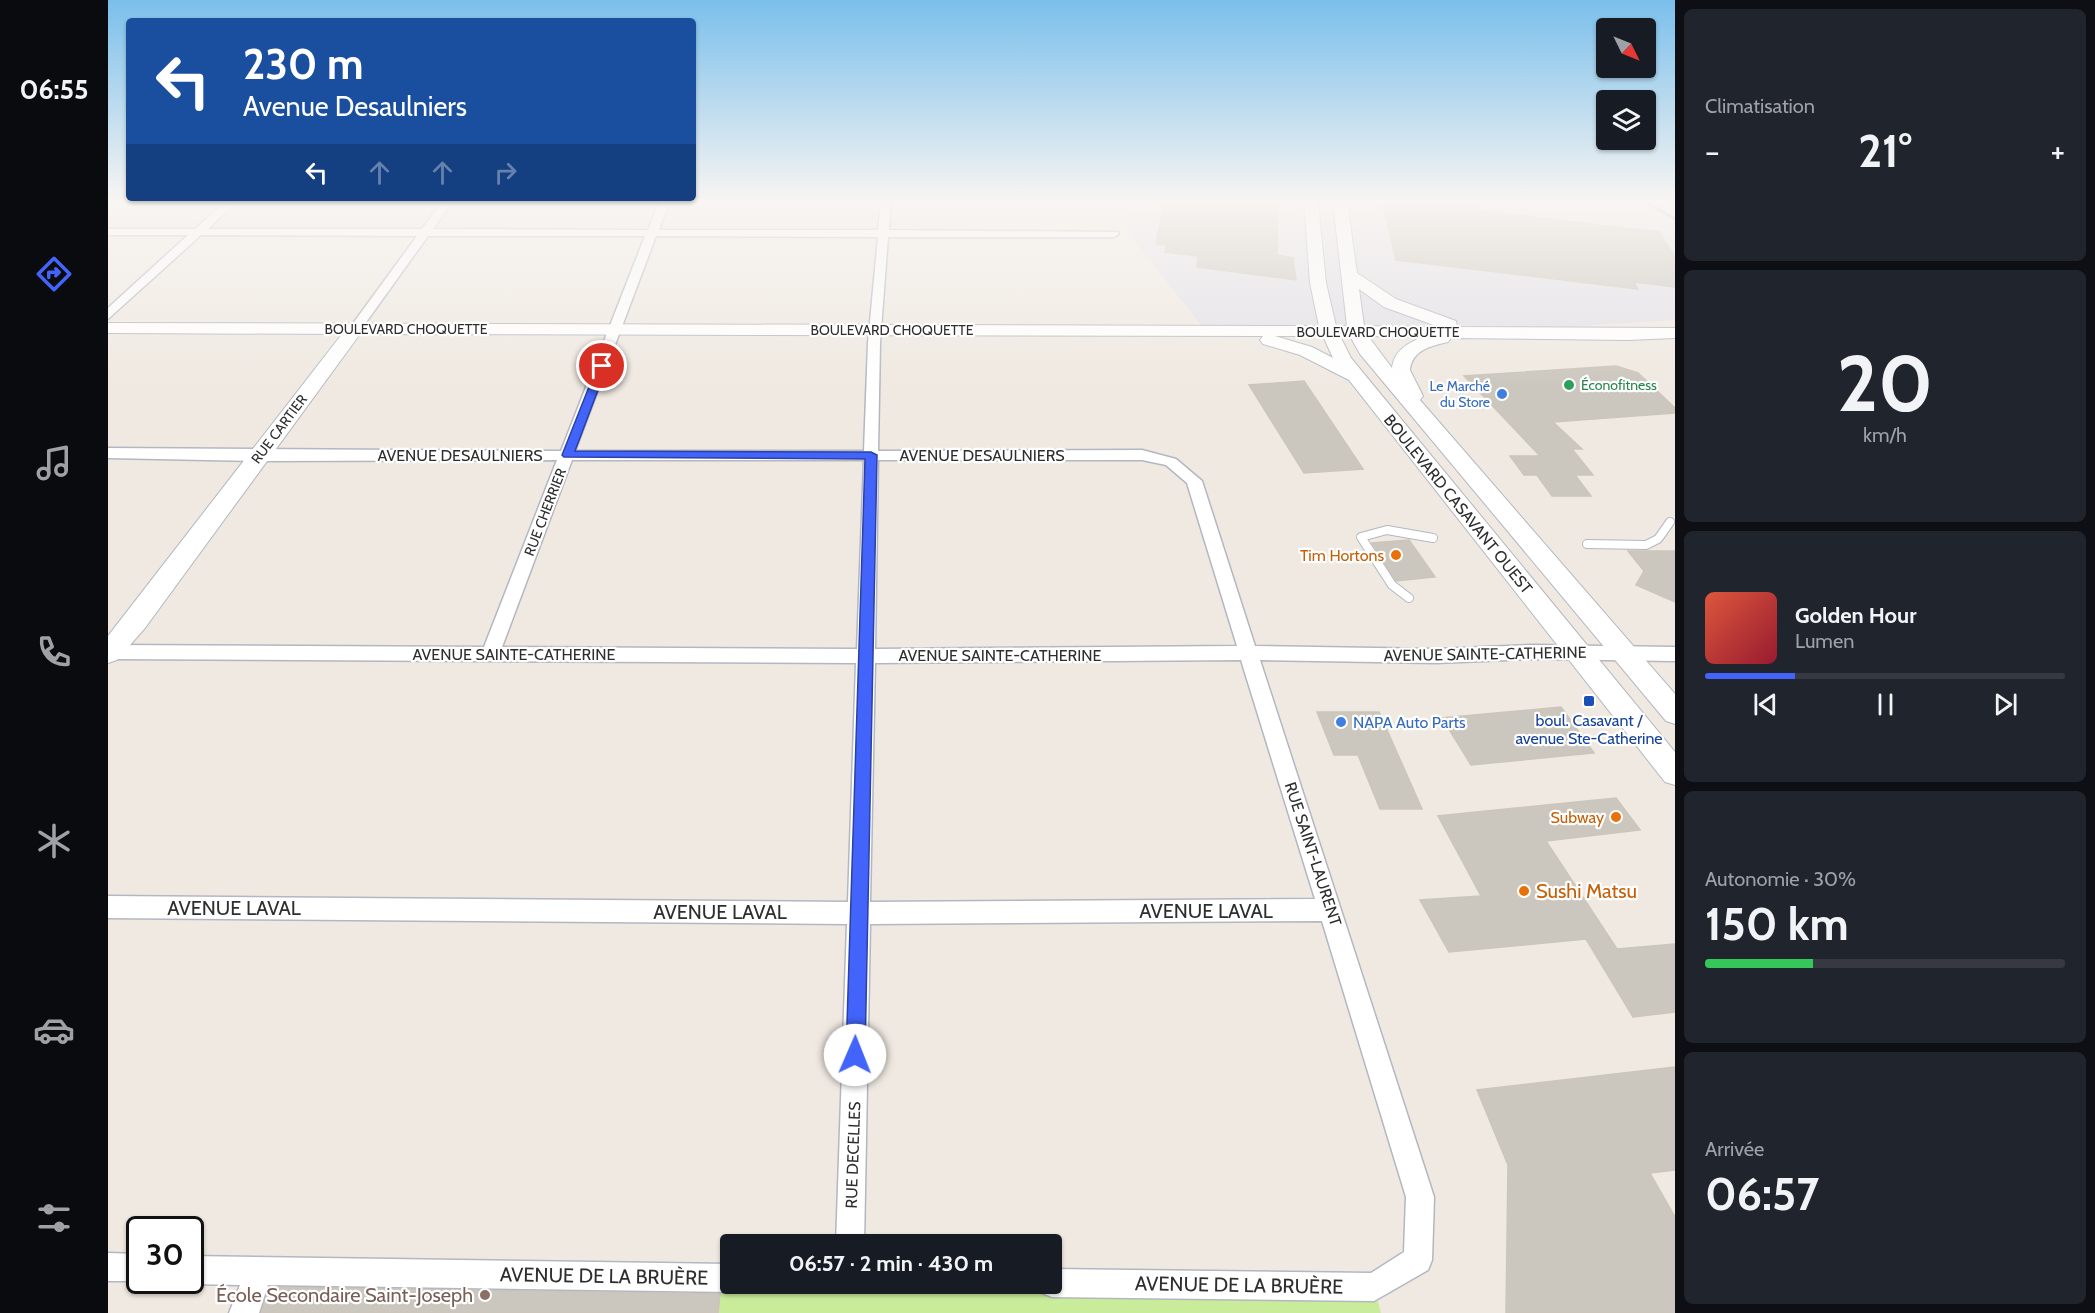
<!DOCTYPE html>
<html lang="fr">
<meta charset="utf-8">
<style>
body{margin:0;font-family:Cabin,sans-serif;background:#20242c;color:#f1f3f6;height:100vh;display:flex;flex-direction:column;font-size:22px;white-space:nowrap}
*{box-sizing:border-box;margin:0}
p{font-size:20px;color:#9ea1a6}
.icon{flex:none;width:33px;height:33px;fill:none;stroke:currentColor;stroke-width:2;stroke-linecap:round;stroke-linejoin:round}
.map{position:relative;flex:1;overflow:hidden}
.sheet{display:flex;flex-direction:column;gap:9px;padding:9px;background:#0d0f14;width:420px}
.sheet>*{flex:none}
.guide{position:absolute;left:18px;top:18px;width:570px;height:183px;border-radius:6px;box-shadow:0 2px 4px #0004;background:#1a4fa0;color:#fff;overflow:hidden}
.needle{width:39px;rotate:133deg}
.tools{position:absolute;left:1488px;top:18px;display:grid;gap:12px}
.tools a{display:grid;place-items:center;width:60px;height:60px;border-radius:6px;background:#171b24;box-shadow:0 2px 4px #0004;font-size:30px}
.speed{position:absolute;left:18px;top:1216px;display:flex;gap:12px;font-size:30px;font-weight:700;text-align:center}
.speed>*{display:grid;place-content:center;width:78px;height:78px;border-radius:50%;background:#171b24;box-shadow:0 2px 4px #0004;line-height:1}
.speed .limit{border:3px solid #111;border-radius:9px;background:#fff;color:#111}
.pin{position:absolute;display:grid;place-items:center;width:51px;height:51px;color:#fff;margin:-26px;border:3px solid #fff;border-radius:50%;box-shadow:0 2px 6px #0007}
.me{position:absolute;width:66px;margin:-33px;rotate:1deg;stroke-linejoin:round;filter:drop-shadow(0 0 4px #0008)}
.turn{display:flex;align-items:center;gap:21px;height:126px;padding:0 18px;font-size:27px}
.turn .icon{width:78px;height:78px;stroke-width:2.5}
.turn b{display:block;font-size:42px;line-height:51px}
.lanes{display:flex;align-items:center;height:57px;padding:0 18px;background:#0003;justify-content:center;gap:30px;direction:ltr}
.lanes .off{opacity:.35}
.big{font-size:45px;font-weight:800;line-height:1.1}
.sheet .widget{flex:1;display:flex;flex-direction:column;justify-content:center;gap:9px;min-width:0;padding:0 21px;border-radius:9px;background:#20242c}
.sheet .dial{align-items:center;gap:0}
.dial b{font-size:78px;line-height:1}
.song{display:flex;align-items:center;gap:18px}
.cover{width:72px;height:72px;border-radius:9px;background:linear-gradient(135deg,hsl(10 70% 55%),hsl(350 70% 35%))}
.played{height:6px;border-radius:3px;background:linear-gradient(90deg,#4264fb 25%,#363941 25%)}
.keys{display:flex;justify-content:space-around;direction:ltr}
.heat{display:flex;justify-content:space-between;align-items:center;font-size:33px;direction:ltr}
.charge{height:9px;border-radius:4px;background:linear-gradient(90deg,#34c759 30%,#363941 0)}
.trip{position:absolute;left:612px;top:1234px;width:342px;height:60px;border-radius:6px;background:#171b24;box-shadow:0 2px 4px #0004;font-weight:800;line-height:60px;text-align:center}
main{display:flex;flex:1;min-height:0}
.tab-bar{display:flex;flex-direction:column;width:108px;justify-content:space-around;align-items:center;background:#090b0e;color:#9ea1a6}
.tab-bar .icon{width:42px;height:42px}
.tab-bar .on{color:#4264fb}
.tab-bar b{font-size:27px;color:#f1f3f6}
.map>svg:first-child{display:block}
</style>
<main>
<nav class="tab-bar">
<b>06:55</b>
<svg class="icon on" aria-label="directions" viewBox="0 0 24 24"><path d="M12 3l9 9-9 9-9-9zM9 14v-3h6M13 9l2 2-2 2"/></svg>
<svg class="icon" aria-label="music" viewBox="0 0 24 24"><path d="M9 18V5l10-2v13"/><circle cx="6" cy="18" r="3"/><circle cx="16" cy="16" r="3"/></svg>
<svg class="icon" aria-label="phone" viewBox="0 0 24 24"><path d="M5 4h4l2 5-3 2q2 4 5 5l2-3 5 2v4C11 20 4 13 5 4z"/></svg>
<svg class="icon" aria-label="climate" viewBox="0 0 24 24"><path d="M12 3v18M4 7l16 10M4 17L20 7"/></svg>
<svg class="icon" aria-label="car" viewBox="0 0 24 24"><path d="M5 17H2v-5l4-1 3-4h7l3 4 3 1v5h-3M9 17h6M6 11h13"/><circle cx="7" cy="17" r="2"/><circle cx="17" cy="17" r="2"/></svg>
<svg class="icon" aria-label="filters" viewBox="0 0 24 24"><path d="M4 7h16M4 17h16"/><circle cx="9" cy="7" r="2"/><circle cx="15" cy="17" r="2"/></svg>
</nav>
<div class="map">
<svg width="1567" height="1313" viewBox="0 0 1567 1313">
<rect width="100%" height="100%" fill="#efe9e1"/>
<path fill="#e3e1e8" d="M1019 202H1567V320L1469 326 1093 325 1017 229Z"/>
<path fill="#c9ec9a" d="M613 1278H622V1284L944 1283 1266 1287 1273 1313H610Z"/>
<path fill="#cbc7bf" stroke="#cbc5ba" stroke-width="1.5" d="M1056 202H1170L1169 255 1185 258 1188 280 1089 267 1090 256 1057 252 1059 245 1048 244Z
M1274 202H1369L1373 211 1551 232 1567 257V287L1526 282 1530 289 1288 260Z
M1508 366 1530 373 1567 408V413L1445 422 1474 449H1464L1485 475H1467L1483 496H1444L1429 475H1416L1402 456H1432L1356 376Z
M1196 381 1255 469 1196 473 1141 385Z
M1301 540 1327 577 1288 581 1264 543Z
M1520 551H1567V602L1528 585 1536 571Z
M1453 707 1486 753 1363 765 1334 718Z
M1209 712H1271L1314 809H1272L1250 755H1226Z
M1508 798 1532 830 1438 841 1509 949 1567 944V1012L1525 1017 1478 939 1341 952 1312 900 1373 896 1330 816Z
M1567 1067V1170L1542 1173 1567 1217V1313H1398L1400 1165 1369 1090Z
M162 1287 612 1294 610 1313H153Z"/>
<g fill="none" stroke-linecap="round" stroke-linejoin="round">
<defs>
<path id="lane" d="M1479 544 1538 545 1550 539 1562 522
M1301 598 1284 585 1253 537 1279 530 1325 538"/>
<path id="street" d="M117 202H128L100 229H314L334 202H344L325 229 540 230 551 202H561L551 230H770L773 202H783L781 230 1010 232 1011 234 1006 237H780L772 343 770 451 1034 450 1068 459 1094 481 1147 646 1328 649 1425 645 1567 647V661L1425 659 1328 663 1152 660 1326 1197 1324 1260 1320 1270 1266 1301 944 1297 934 1293 930 1284H944V1269L1263 1273 1296 1252 1298 1197 1214 921 762 924 756 1245H728L739 924 0 918V896L740 902 748 663 0 659V645L376 647 449 460 150 461 0 458V448L453 451 537 236H320L251 332 247 333 241 329 309 236 93 235 0 319V308L80 235H0V229H87ZM548 236 770 237 760 343 756 451H467ZM464 460H756L749 649 394 647ZM770 460H1034L1058 465 1079 483 1129 646 767 649ZM1133 660 1207 899 762 902 767 663Z
M0 1253 32 1254V1281H35H0Z
M82 1256 622 1264V1284H634L632 1288 622 1292 160 1285 151 1313H121L132 1285 82 1284 74 1281H82Z"/>
<path id="secondary" d="M1196 202H1210L1218 283 1228 326H1239L1225 202H1239L1249 273 1288 299 1348 321 1349 327 1567 328V338L1520 340 1343 338 1340 342C1323 346 1304 350 1302 370L1315 396 1312 400 1567 694V724L1558 721 1252 354 1242 336H1232L1243 358 1567 752V785L1557 782 1241 380 1192 355 1155 344 1152 340 1155 336 252 334 37 628 9 660 0 663V636L234 334 0 333V323L1211 326 1202 283ZM1251 289 1276 307 1331 327 1256 326ZM1167 336H1215L1225 358 1204 347ZM1260 336 1315 337C1299 343 1286 351 1284 368Z"/>
</defs>
<use href="#lane" stroke="#b4b7c1" stroke-width="10"/>
<use href="#street" stroke="#b4b7c1" stroke-width="3"/>
<use href="#secondary" stroke="#b4b7c1" stroke-width="2"/>
<use href="#lane" stroke="#fff" stroke-width="8"/>
<use href="#street" fill="#fff" fill-rule="evenodd"/>
<use href="#secondary" fill="#fff" fill-rule="evenodd"/>
<path stroke="#a3a6b8" stroke-width="3" d="M1538 202 1567 219"/>
</g>
<linearGradient id="sky" x2="0" y2="1"><stop stop-color="#7abfeb"/><stop offset="0.52" stop-color="#f8f5f2"/><stop offset="1" stop-color="#f8f5f2" stop-opacity="0"/></linearGradient>
<rect width="1567" height="386" fill="url(#sky)"/>
<path fill="#4264fb" stroke="#2b41a3" stroke-width="1.5" d="M490 364 499 366 467 451 763 452 769 455 757 1055 754 1062 747 1065 741 1062 738 1055 757 459 456 457 454 455Z"/>
<circle fill="#2e9e5b" stroke="#fff" stroke-width="2" cx="1461" cy="385" r="6"/>
<g fill="#3f7fe0" stroke="#fff" stroke-width="2">
<circle cx="1394" cy="394" r="6"/>
<circle cx="1233" cy="722" r="6"/>
</g>
<g fill="#e8710a" stroke="#fff" stroke-width="2">
<circle cx="1288" cy="555" r="6"/>
<circle cx="1508" cy="817" r="6"/>
<circle cx="1416" cy="891" r="6"/>
</g>
<rect fill="#1a4fb4" stroke="#fff" stroke-width="2" x="1475" y="695" width="12" height="12" rx="3"/>
<circle fill="#8d6e63" stroke="#fff" stroke-width="2" cx="377" cy="1295" r="6"/>
<g text-anchor="middle" dominant-baseline="central" stroke-width="4.5" stroke-linejoin="round" paint-order="stroke">
<g font-size="14" fill="#2e2e2e" stroke="#fff">
<text x="298" y="329">BOULEVARD CHOQUETTE</text>
<text x="784" y="330">BOULEVARD CHOQUETTE</text>
<text x="1270" y="332">BOULEVARD CHOQUETTE</text>
<text transform="translate(171 429) rotate(-53)">RUE CARTIER</text>
<text transform="translate(437 512) rotate(-69)">RUE CHERRIER</text>
</g>
<g font-size="14" fill="#27864d" stroke="#fff" text-anchor="start">
<text x="1473" y="385">Éconofitness</text>
</g>
<g font-size="14" fill="#366cbe" stroke="#fff" text-anchor="end">
<text x="1382" y="386">Le Marché<tspan x="1382" dy="16">du Store</tspan></text>
</g>
<g font-size="16" fill="#2e2e2e" stroke="#fff">
<text x="352" y="455">AVENUE DESAULNIERS</text>
<text x="874" y="455">AVENUE DESAULNIERS</text>
<text transform="translate(1350 504) rotate(51)">BOULEVARD CASAVANT OUEST</text>
<text x="406" y="654">AVENUE SAINTE-CATHERINE</text>
<text transform="translate(1377 654) rotate(-1)">AVENUE SAINTE-CATHERINE</text>
<text x="892" y="655">AVENUE SAINTE-CATHERINE</text>
<text transform="translate(1205 854) rotate(72)">RUE SAINT-LAURENT</text>
<text transform="translate(745 1155) rotate(-88)">RUE DECELLES</text>
</g>
<g font-size="16" fill="#c56008" stroke="#fff" text-anchor="end">
<text x="1276" y="555">Tim Hortons</text>
<text x="1496" y="817">Subway</text>
</g>
<g font-size="16" fill="#164399" stroke="#fff">
<text x="1481" y="720">boul. Casavant /<tspan x="1481" dy="18">avenue Ste-Catherine</tspan></text>
</g>
<g font-size="16" fill="#366cbe" stroke="#fff" text-anchor="start">
<text x="1245" y="722">NAPA Auto Parts</text>
</g>
<g font-size="20" fill="#c56008" stroke="#fff" text-anchor="start">
<text x="1428" y="891">Sushi Matsu</text>
</g>
<g font-size="20" fill="#2e2e2e" stroke="#fff">
<text x="126" y="908">AVENUE LAVAL</text>
<text x="1098" y="911">AVENUE LAVAL</text>
<text x="612" y="912">AVENUE LAVAL</text>
<text transform="translate(496 1276) rotate(1)">AVENUE DE LA BRUÈRE</text>
<text transform="translate(1131 1285) rotate(1)">AVENUE DE LA BRUÈRE</text>
</g>
<g font-size="20" fill="#785e54" stroke="#fff" text-anchor="end">
<text x="365" y="1295">École Secondaire Saint-Joseph</text>
</g>
</g>
</svg>
<div class="tools">
<a><svg class="needle" viewBox="-14 -14 28 28"><path d="M0-13l5 13h-10z" fill="#e53935"/><path d="M0 13l5-13h-10z" fill="#9ea1a6"/></svg></a>
<a><svg class="icon" aria-label="layers" viewBox="0 0 24 24"><path d="M12 4l9 5-9 5-9-5zM3 14l9 5 9-5"/></svg></a>
</div>
<div class="speed"><div class="limit">30</div></div>
<div class="pin" style="left:494px;top:366px;background:#d93025"><svg class="icon" aria-label="arrive" viewBox="0 0 24 24"><path d="M6 21V4h12l-3 4 3 4H6"/></svg></div>
<svg class="me" style="left:747px;top:1055px" viewBox="-20 -20 40 40"><circle r="19" fill="#fff"/><path d="M0-13L10 11 0 6-10 11z" fill="#4264fb"/></svg>
<div class="trip">06:57 · 2 min · 430 m</div>
<div class="guide">
<div class="turn"><svg class="icon" aria-label="left" viewBox="0 0 24 24"><path d="M17 20v-9H6M10 6l-5 5 5 5"/></svg><div><b>230 m</b>Avenue Desaulniers</div></div>
<div class="lanes"><svg class="icon" aria-label="left" viewBox="0 0 24 24"><path d="M17 20v-9H6M10 6l-5 5 5 5"/></svg><svg class="icon off" aria-label="ahead" viewBox="0 0 24 24"><path d="M12 20V5M6 11l6-6 6 6"/></svg><svg class="icon off" aria-label="ahead" viewBox="0 0 24 24"><path d="M12 20V5M6 11l6-6 6 6"/></svg><svg class="icon off" aria-label="right" viewBox="0 0 24 24"><path d="M7 20v-9h11M14 6l5 5-5 5"/></svg></div>
</div>
</div>
<section class="sheet">
<div class="widget"><p>Climatisation</p>
<div class="heat"><a>−</a><b class="big">21°</b><a>+</a></div>
</div>
<div class="widget dial"><b>20</b><p>km/h</p></div>
<div class="widget">
<div class="song"><i class="cover"></i><div><b>Golden Hour</b><p>Lumen</p></div></div>
<div class="played"></div>
<div class="keys"><svg class="icon" aria-label="previous" viewBox="0 0 24 24"><path d="M18 5L8 12l10 7zM5 5v14"/></svg><svg class="icon" aria-label="pause" viewBox="0 0 24 24"><path d="M8 5v14M16 5v14"/></svg><svg class="icon" aria-label="next" viewBox="0 0 24 24"><path d="M6 5l10 7-10 7zM19 5v14"/></svg></div>
</div>
<div class="widget"><p>Autonomie · 30%</p><b class="big">150 km</b><div class="charge"></div></div>
<div class="widget"><p>Arrivée</p><b class="big">06:57</b></div>
</section>
</main>
